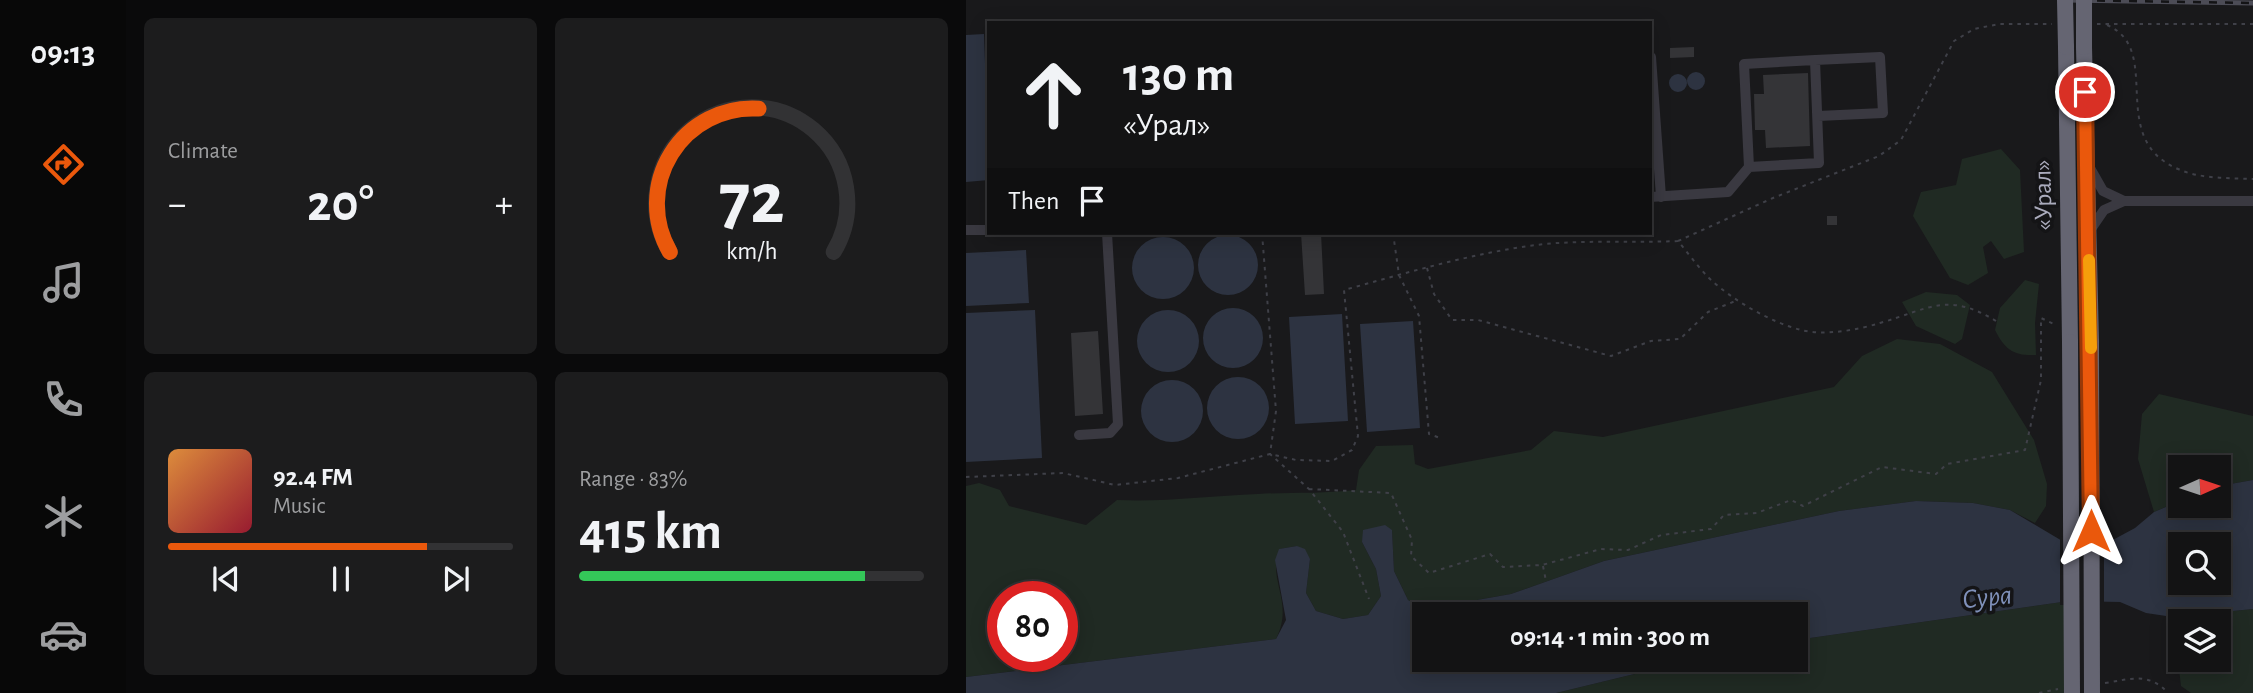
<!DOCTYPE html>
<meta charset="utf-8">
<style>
body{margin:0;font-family:"Alegreya Sans",sans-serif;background:#1c1c1d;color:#f1f3f6;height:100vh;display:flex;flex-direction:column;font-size:26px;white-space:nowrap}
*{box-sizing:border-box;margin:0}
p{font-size:23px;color:#9d9ea0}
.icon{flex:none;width:38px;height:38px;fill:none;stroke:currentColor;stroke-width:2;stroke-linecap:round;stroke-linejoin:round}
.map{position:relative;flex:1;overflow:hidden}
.side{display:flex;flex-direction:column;gap:18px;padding:18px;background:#0a0a0b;width:840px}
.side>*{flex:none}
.top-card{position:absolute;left:21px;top:21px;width:665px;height:214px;border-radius:0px;box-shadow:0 4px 18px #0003,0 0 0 2px #323234;background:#131314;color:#f1f3f6;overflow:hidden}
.needle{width:46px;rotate:87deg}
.controls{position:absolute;left:1202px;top:455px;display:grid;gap:14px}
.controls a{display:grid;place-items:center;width:63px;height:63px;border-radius:0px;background:#131314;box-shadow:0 4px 18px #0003,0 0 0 2px #323234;font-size:35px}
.speed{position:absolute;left:21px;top:581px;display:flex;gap:14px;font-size:35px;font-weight:700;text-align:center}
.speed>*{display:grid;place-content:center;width:91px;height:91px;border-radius:50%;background:#131314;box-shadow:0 4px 18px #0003,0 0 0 2px #323234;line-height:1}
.speed .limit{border:10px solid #d22;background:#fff;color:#111}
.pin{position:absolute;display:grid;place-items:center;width:60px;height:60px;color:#fff;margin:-30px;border:4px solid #fff;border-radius:50%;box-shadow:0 2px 7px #0007}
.me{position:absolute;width:77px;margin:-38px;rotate:0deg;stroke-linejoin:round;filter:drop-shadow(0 0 5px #0008)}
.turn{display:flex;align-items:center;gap:24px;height:147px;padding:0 21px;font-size:32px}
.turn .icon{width:91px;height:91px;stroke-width:2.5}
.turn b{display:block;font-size:49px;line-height:60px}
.then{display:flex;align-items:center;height:66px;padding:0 21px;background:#0003;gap:14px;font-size:26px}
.big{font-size:52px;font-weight:600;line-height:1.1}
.side .widget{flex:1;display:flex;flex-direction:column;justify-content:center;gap:10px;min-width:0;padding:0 24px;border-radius:10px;background:#1c1c1d}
.side .dial{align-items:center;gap:0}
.dial svg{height:182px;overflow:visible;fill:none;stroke:#323234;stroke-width:7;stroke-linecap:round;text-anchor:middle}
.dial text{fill:#f1f3f6;stroke:none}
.song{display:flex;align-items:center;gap:21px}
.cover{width:84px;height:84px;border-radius:10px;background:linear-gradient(135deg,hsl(30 70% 55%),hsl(350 70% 35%))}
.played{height:7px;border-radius:4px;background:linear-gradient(90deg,#ea580c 75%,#323234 75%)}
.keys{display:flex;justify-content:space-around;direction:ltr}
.heat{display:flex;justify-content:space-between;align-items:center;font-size:38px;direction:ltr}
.charge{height:10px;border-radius:5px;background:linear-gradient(90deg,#34c759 83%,#323234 0)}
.side .tiles{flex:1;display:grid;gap:18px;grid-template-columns:repeat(2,1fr)}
.trip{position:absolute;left:446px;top:602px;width:396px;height:70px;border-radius:0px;background:#131314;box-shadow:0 4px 18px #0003,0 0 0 2px #323234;font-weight:600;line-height:70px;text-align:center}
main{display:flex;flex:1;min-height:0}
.tabs{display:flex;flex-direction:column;width:126px;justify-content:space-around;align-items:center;background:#080808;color:#9d9ea0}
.tabs .icon{width:49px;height:49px}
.tabs .current{color:#ea580c}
.tabs b{font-size:32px;color:#f1f3f6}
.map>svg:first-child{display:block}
</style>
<main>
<nav class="tabs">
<b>09:13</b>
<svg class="icon current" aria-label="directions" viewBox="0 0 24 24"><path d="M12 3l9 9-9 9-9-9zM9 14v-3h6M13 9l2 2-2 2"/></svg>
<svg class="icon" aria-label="music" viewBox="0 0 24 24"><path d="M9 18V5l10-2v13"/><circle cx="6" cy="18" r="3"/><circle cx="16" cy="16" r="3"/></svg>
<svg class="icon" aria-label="phone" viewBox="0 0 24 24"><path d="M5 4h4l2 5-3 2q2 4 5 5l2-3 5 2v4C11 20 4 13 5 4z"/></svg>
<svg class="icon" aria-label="climate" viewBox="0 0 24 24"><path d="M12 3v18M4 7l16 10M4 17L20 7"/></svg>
<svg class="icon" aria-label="car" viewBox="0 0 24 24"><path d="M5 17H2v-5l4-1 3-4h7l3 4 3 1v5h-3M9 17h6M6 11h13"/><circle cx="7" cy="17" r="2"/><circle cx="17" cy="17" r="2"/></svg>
</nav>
<section class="side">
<div class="tiles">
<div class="widget"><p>Climate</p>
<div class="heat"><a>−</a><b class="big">20°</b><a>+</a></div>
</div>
<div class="widget dial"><svg viewBox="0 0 100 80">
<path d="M14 69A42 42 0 1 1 86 69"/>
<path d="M14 69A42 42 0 0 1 53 6" stroke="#ea580c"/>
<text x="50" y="56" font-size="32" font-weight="700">72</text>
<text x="50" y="72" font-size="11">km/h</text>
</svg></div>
<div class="widget">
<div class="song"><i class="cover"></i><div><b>92.4 FM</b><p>Music</p></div></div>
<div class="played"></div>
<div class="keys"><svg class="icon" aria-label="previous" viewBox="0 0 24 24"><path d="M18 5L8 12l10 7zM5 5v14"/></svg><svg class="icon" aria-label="pause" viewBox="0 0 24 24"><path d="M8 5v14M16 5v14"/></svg><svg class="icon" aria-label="next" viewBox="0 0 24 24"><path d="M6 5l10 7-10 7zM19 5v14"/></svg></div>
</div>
<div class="widget"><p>Range · 83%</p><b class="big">415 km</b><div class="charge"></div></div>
</div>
</section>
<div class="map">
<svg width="1287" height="693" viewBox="0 0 1287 693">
<rect width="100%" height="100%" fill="#19191b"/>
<path fill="#202a23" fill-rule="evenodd" d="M1035 149 1054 170 1058 252 1038 259 1025 241 1017 247 1022 273 1002 285 984 278 947 216 955 192 990 185 996 159Z
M1059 280 1073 284 1069 323 1070 355C1048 356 1039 350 1029 330L1034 308Z
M960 292 991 295 1004 305 996 339 989 344 950 326 936 302Z
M931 339 974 344 1026 372 1068 440 1081 484 1080 506 1069 523 1044 510 1007 503 950 501 873 511 638 561 545 594 460 609 442 600 428 571 426 531 396 542 410 569 415 596 402 615 377 619 350 611 340 593 344 559 331 546 314 549C300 580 329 601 310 639L0 677V486L13 483 34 490 43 506 120 525 151 500C199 502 244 496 292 494 325 492 357 494 390 490L393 470 410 446 447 445 449 464 462 469 565 450 588 431 637 437 868 387 896 356ZM37 597H96V656H37Z
M1193 394 1287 416V480L1253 486V467H1214V501L1188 512 1172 459 1176 414Z
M1103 601 1099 693H590L726 660H830V640Z
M1287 609V693H1225L1215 686 1207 617ZM1253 621V660H1214V621Z"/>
<path fill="#2d3341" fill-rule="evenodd" d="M18 34 23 180 0 182V35Z
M721 81a9 9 0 1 1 18 0a9 9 0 1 1-18 0Z
M703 83a9 9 0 1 1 18 0a9 9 0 1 1-18 0Z
M232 265a30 30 0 1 1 60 0a30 30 0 1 1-60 0Z
M166 268a31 31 0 1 1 62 0a31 31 0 1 1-62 0Z
M60 250 63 303 0 306V253Z
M237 338a30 30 0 1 1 60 0a30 30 0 1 1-60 0Z
M69 310 76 458 0 462V313Z
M171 341a31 31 0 1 1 62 0a31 31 0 1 1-62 0Z
M376 314 382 421 329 424 323 317Z
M447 321 454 428 401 432 394 324Z
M241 408a31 31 0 1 1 62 0a31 31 0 1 1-62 0Z
M175 411a31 31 0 1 1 62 0a31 31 0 1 1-62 0Z
M1287 480V609L1207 617 1180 613 1154 602 1103 601 830 640V614H458V660H726L590 693H0V677L310 639 320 620 309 560 313 549 331 546 339 549 344 559 340 593 350 611 377 619 402 615 415 596 410 569 396 542 397 530 419 525 426 530 428 571 442 600 460 609 545 594 638 561 873 511 950 501 1007 503 1044 510 1103 545 1143 542 1169 528 1188 512 1214 501V506H1253V486ZM1214 544H1253V583H1214Z"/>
<path fill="#19191b" d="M1094 535 1104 541 1138 539V605H1094Z"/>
<path fill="#343437" d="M728 47V57L704 58V48Z
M842 73 844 146 800 148 799 130H789L788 94H798L797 75Z
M861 216H871V225H861Z
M335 233H355L358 294 339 295Z
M132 331 137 414 109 416 105 333Z"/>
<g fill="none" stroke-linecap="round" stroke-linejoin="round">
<path stroke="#3f4048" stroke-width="2" stroke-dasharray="3.5 5" stroke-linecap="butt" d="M1131 24H1287
M1141 25C1199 50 1139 138 1212 169 1234 179 1263 178 1287 179
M296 233 310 411 304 454 343 489 377 532 403 599
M427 233 433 275 453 316 463 434 474 438
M712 241 807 198 913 156 935 140 988 41 1008 29 1033 24H1086
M461 268 468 294 486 320H512L645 356 685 341 714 339 742 312 772 300
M0 477 97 473 149 485 212 478 304 454 330 460 366 461 386 450 392 436 378 290C444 272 510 252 578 244 623 240 667 243 712 241 722 253 732 267 743 278 766 300 804 322 835 330 859 336 891 330 914 323 963 309 981 291 1030 321
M343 489 425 493 446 540 445 556 463 573 524 554 537 567 576 565 635 549 662 550 695 535 745 529 758 515 791 513 825 500 837 506 916 467 970 474 981 464 1059 450 1075 380V318L1090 325
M577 566 580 581
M1139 683C1165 679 1183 672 1202 693
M1073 693 1092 689"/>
<path stroke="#3a3941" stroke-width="10" d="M685 57 695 197
M849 60 914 57 917 113 852 116
M1124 168 1137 191 1158 201H1287
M684 197 762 192 783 167 778 64 849 60 853 163 783 167
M1125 229 1138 210 1158 201
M0 230H23
M113 435 144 433 152 424 141 233"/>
<path stroke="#656572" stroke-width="16" d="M1100 47 1104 342
M1118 47 1125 342"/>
<defs>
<path id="rail" d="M1099 0 1287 3"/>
</defs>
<use href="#rail" stroke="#4c4c56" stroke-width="5"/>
<use href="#rail" stroke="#141416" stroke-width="2.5" stroke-dasharray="8" stroke-linecap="butt"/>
<path stroke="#656572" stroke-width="16" d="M1099 0 1100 47
M1118 0V47
M1104 342 1106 693
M1125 342 1126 693"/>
</g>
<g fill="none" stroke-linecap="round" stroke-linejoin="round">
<defs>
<path id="route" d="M1119 92 1125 531"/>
</defs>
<use href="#route" stroke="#983908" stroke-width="18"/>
<use href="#route" stroke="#ea580c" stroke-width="12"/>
<path stroke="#f59e0b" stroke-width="12" d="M1123 260 1125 348"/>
</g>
<g text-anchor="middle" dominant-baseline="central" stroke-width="7" stroke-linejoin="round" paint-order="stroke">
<g font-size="26" fill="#aaabbc" stroke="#141416">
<text transform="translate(1077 195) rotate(-91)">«Урал»</text>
</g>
<g font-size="28" font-style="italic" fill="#7f90b9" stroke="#141416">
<text transform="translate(1021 598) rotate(-6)">Сура</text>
</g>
</g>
</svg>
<div class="controls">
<a><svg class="needle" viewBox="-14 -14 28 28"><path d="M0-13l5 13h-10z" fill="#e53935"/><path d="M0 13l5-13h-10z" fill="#9d9ea0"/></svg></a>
<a><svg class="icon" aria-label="search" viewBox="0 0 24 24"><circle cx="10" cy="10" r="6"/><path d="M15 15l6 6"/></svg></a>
<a><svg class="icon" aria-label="layers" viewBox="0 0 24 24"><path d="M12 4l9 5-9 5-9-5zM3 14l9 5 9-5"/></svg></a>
</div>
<div class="speed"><div class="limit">80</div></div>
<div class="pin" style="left:1119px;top:92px;background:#d93025"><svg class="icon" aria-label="arrive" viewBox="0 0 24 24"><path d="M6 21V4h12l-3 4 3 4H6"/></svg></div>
<svg class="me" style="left:1125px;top:531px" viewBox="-20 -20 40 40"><path d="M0-17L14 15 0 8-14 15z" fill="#ea580c" stroke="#fff" stroke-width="4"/></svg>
<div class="trip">09:14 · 1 min · 300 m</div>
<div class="top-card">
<div class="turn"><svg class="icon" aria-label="ahead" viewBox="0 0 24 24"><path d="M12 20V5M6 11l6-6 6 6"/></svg><div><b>130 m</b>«Урал»</div></div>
<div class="then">Then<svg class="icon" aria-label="arrive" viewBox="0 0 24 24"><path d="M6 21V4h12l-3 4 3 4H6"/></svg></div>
</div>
</div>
</main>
